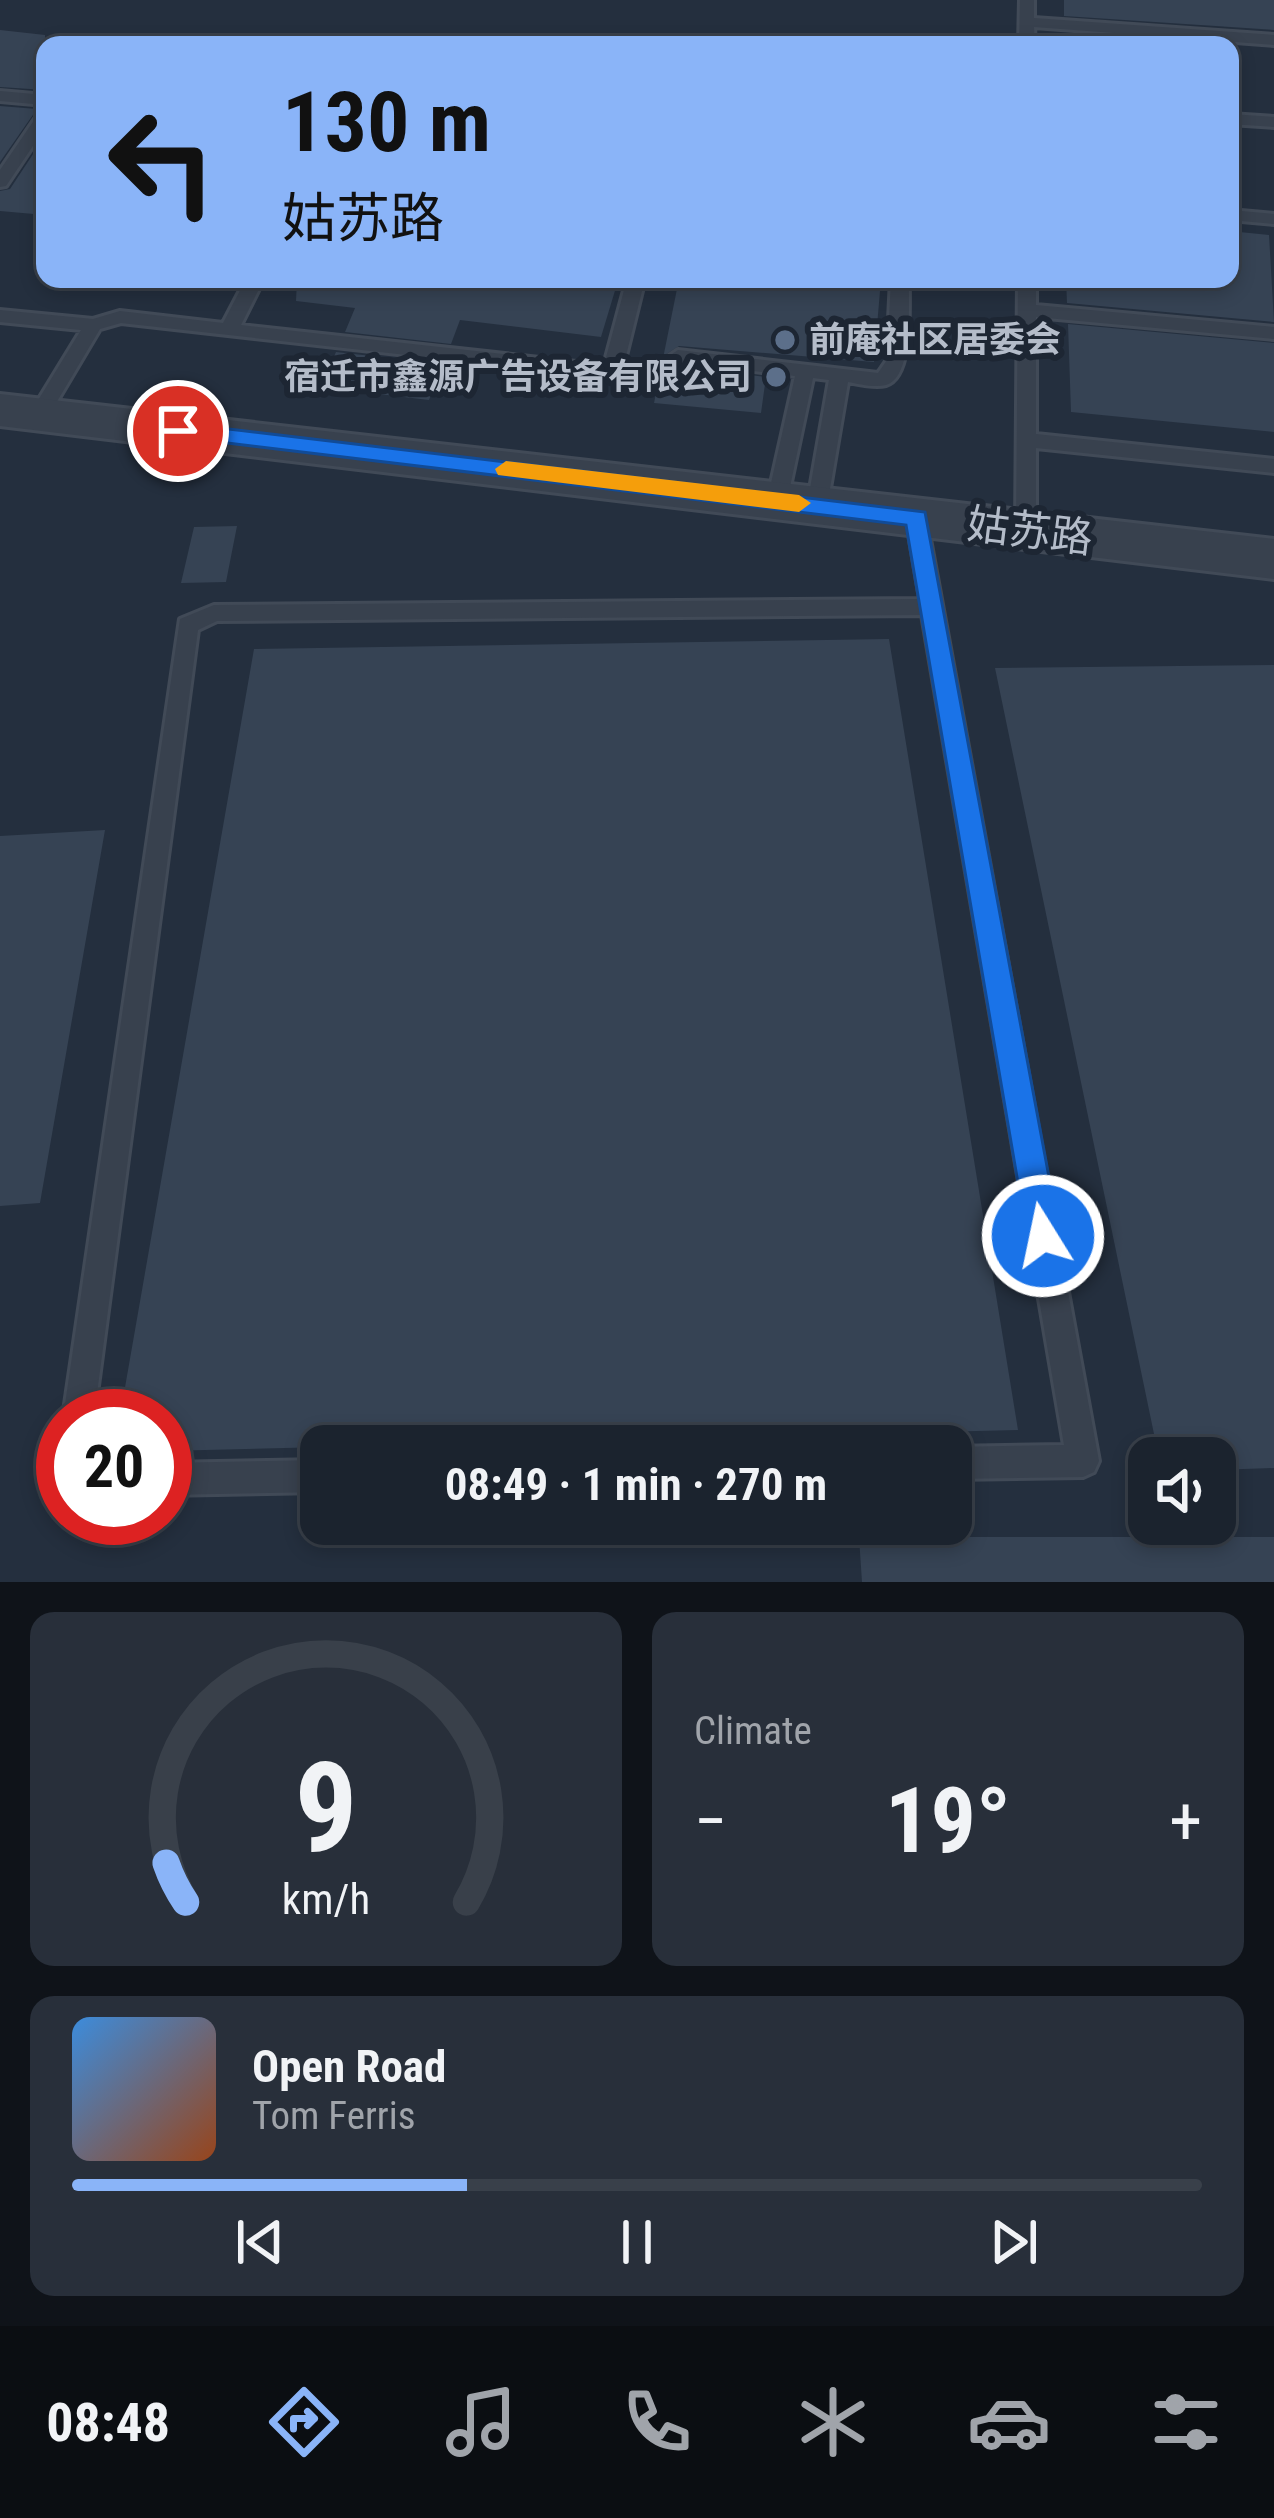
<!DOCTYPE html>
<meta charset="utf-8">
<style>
body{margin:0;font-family:"Roboto Condensed","Noto Sans SC",sans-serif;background:#282f3a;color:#f1f3f6;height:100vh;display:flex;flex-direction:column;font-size:45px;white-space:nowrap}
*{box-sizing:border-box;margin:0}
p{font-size:39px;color:#a0a4aa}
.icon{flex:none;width:66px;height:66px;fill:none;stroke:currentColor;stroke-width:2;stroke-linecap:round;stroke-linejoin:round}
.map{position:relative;height:1582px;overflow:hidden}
.panel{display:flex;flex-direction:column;gap:30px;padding:30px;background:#0f1319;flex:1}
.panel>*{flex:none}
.banner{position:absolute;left:36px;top:36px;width:1203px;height:252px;border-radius:24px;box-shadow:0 6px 18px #0003,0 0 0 3px #39404a;background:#8ab4f8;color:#111;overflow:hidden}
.buttons{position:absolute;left:1128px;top:1437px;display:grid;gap:24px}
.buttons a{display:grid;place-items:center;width:108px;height:108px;border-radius:24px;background:#1b232e;box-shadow:0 6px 18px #0003,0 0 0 3px #39404a;font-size:60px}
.speed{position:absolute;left:36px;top:1389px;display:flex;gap:24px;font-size:60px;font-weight:700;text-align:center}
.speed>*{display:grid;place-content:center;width:156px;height:156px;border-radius:50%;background:#1b232e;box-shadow:0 6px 18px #0003,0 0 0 3px #39404a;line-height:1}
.speed .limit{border:18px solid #d22;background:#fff;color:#111}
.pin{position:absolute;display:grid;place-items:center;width:102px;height:102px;color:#fff;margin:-51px;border:6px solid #fff;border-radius:50%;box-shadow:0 3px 12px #0007}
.me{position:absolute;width:132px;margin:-66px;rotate:350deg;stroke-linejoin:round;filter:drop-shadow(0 0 9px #0008)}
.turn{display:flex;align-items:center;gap:42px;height:252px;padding:0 48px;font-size:54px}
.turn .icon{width:156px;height:156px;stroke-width:2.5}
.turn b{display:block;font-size:84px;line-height:102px}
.big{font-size:90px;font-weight:700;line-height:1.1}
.panel .card{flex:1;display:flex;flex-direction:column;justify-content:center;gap:18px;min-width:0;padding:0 42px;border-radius:24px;background:#282f3a}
.panel .dial{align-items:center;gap:0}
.dial svg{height:312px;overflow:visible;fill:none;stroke:#39404a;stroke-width:7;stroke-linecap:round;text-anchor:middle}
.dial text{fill:#f1f3f6;stroke:none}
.song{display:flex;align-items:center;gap:36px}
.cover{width:144px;height:144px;border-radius:18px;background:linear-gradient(135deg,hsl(210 70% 55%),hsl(20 70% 35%))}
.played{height:12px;border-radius:6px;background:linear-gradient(90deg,#8ab4f8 35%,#39404a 35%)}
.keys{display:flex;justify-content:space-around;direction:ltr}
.heat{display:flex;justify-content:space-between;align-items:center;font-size:66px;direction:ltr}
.panel .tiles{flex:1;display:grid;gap:30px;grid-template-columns:1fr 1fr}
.card:last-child{grid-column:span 2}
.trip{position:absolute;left:300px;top:1425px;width:672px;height:120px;border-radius:24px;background:#1b232e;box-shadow:0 6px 18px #0003,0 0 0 3px #39404a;font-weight:700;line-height:120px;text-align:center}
.menu{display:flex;height:192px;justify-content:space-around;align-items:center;background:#0b0e12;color:#a0a4aa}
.menu .icon{width:84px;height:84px}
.menu .current{color:#8ab4f8}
.menu b{font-size:54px;color:#f1f3f6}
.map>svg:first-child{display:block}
</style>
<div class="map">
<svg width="1274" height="1582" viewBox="0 0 1274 1582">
<rect width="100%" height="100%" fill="#242f3e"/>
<path fill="#364354" d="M1064 0H1274V30L1064 16Z
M0 30 45 35V90L0 87Z
M1065 34 1214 45H1065Z
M0 106 37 109 0 162Z
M45 136V215L0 211V191L10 189Z
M1230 231 1269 235 1274 322 1067 303 1066 279H1230Z
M297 279H569L617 284 601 337 460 320 451 344 345 332 355 308 296 301Z
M679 279H881L874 362 679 346 665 355 677 366 766 377 761 413 654 403Z
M1068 324 1274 343V432L1071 412Z
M336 352 443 364 429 400 320 387Z
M237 526 226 582 181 583 194 527Z
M889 639 1018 1430 165 1451V1416H120L254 649Z
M1274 665V1468L1215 1470V1458H1159L995 668Z
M105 830 40 1203 0 1206V836Z
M859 1537H1274V1582H862Z"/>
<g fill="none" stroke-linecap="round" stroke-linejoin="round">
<defs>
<path id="service" d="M1020 0H1034V18L1274 35V45L1034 27 1035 45H1019Z
M0 91 45 95V105L0 101Z
M45 111V128L6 186 0 187V170L39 113Z
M1230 114 1274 117V127L1230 124Z
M1230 210 1274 214V224L1230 220Z
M246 279H264L241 325 604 365 627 279H645L622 372 612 378 121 323 100 329 46 420H32L29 415 81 330 0 322V310L93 319 120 311 223 323Z
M891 279H909C908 304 914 377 886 385 874 388 859 384 848 382L827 506 817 513 807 506 829 380 813 378 787 501 784 506H770L767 501 795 376 678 362 669 356 678 350 878 373 887 360Z
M1018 279H1036V305L1274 327V339L1036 317V434L1274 459V473L1036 448V530L1033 535H1019L1016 530Z
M916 510 926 517 1099 1461 1094 1472 1083 1477 951 1479V1447L1064 1445 922 615 217 621 198 630 94 1416 63 1418 180 619 214 605 920 599 906 517Z
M321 1460V1492L165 1495V1463Z"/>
<path id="tertiary" d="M0 394 1274 539V579L0 426Z"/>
</defs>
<use href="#service" stroke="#414a57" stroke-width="6"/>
<use href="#tertiary" stroke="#414a57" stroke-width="6"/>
<use href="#service" fill="#38414e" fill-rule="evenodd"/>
<use href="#tertiary" fill="#38414e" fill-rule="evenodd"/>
</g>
<path fill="#1a73e8" stroke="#114b97" stroke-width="3" d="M178 423 925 512 1060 1236 1055 1248 1043 1253 1032 1248 1027 1236 906 525 170 436 166 431Z"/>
<path fill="#f59e0b" d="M506 461 799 495 811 503 799 512 498 475 495 469Z"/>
<g fill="#5c6f8a" stroke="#1d2633" stroke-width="4.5">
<circle cx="785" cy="340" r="12"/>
<circle cx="776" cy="377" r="12"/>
</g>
<g text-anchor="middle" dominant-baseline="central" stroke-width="12" stroke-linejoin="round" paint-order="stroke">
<g font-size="36" font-weight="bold" fill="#b4bcc9" stroke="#1d2633" text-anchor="start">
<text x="809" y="340">前庵社区居委会</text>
<text x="752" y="377" text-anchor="end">宿迁市鑫源广告设备有限公司</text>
</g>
<g font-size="42" fill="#b4bcc9" stroke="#1d2633">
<text transform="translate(1030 531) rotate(7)">姑苏路</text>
</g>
</g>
</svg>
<div class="buttons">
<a><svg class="icon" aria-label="sound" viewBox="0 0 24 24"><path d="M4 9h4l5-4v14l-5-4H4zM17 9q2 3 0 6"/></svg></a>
</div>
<div class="speed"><div class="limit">20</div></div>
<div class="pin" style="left:178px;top:431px;background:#d93025"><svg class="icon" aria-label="arrive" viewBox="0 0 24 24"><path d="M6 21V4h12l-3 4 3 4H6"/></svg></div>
<svg class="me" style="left:1043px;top:1236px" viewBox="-20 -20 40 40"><circle r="17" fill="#1a73e8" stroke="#fff" stroke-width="3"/><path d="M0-11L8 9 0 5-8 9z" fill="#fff"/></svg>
<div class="trip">08:49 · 1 min · 270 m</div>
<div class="banner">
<div class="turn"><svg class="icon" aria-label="left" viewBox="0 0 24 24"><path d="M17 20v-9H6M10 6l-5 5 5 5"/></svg><div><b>130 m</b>姑苏路</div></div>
</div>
</div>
<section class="panel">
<div class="tiles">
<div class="card dial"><svg viewBox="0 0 100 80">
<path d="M14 69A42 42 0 1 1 86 69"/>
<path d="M14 69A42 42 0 0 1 9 59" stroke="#8ab4f8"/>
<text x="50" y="56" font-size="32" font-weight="700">9</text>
<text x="50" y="72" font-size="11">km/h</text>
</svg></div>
<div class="card"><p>Climate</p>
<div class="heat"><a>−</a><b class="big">19°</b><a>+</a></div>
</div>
<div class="card">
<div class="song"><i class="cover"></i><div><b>Open Road</b><p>Tom Ferris</p></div></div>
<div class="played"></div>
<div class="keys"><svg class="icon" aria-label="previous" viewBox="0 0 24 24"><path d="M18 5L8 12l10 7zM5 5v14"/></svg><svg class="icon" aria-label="pause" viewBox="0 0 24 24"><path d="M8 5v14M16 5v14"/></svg><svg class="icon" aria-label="next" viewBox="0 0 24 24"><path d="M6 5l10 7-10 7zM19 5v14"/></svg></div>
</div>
</div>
</section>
<nav class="menu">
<b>08:48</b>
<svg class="icon current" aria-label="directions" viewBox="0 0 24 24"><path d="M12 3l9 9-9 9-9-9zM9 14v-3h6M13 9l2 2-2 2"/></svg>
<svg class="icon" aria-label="music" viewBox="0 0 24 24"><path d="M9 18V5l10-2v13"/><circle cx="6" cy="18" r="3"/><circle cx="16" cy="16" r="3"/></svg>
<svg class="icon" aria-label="phone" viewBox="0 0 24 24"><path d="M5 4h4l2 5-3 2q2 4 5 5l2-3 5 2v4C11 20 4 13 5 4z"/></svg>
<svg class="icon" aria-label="climate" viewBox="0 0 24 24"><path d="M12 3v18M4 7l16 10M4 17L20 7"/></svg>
<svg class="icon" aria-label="car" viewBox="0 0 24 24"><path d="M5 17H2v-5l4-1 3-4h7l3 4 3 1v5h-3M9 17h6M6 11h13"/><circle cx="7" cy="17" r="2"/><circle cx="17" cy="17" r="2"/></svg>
<svg class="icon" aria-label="filters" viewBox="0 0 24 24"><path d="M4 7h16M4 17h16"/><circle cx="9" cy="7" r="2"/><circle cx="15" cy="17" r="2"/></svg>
</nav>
